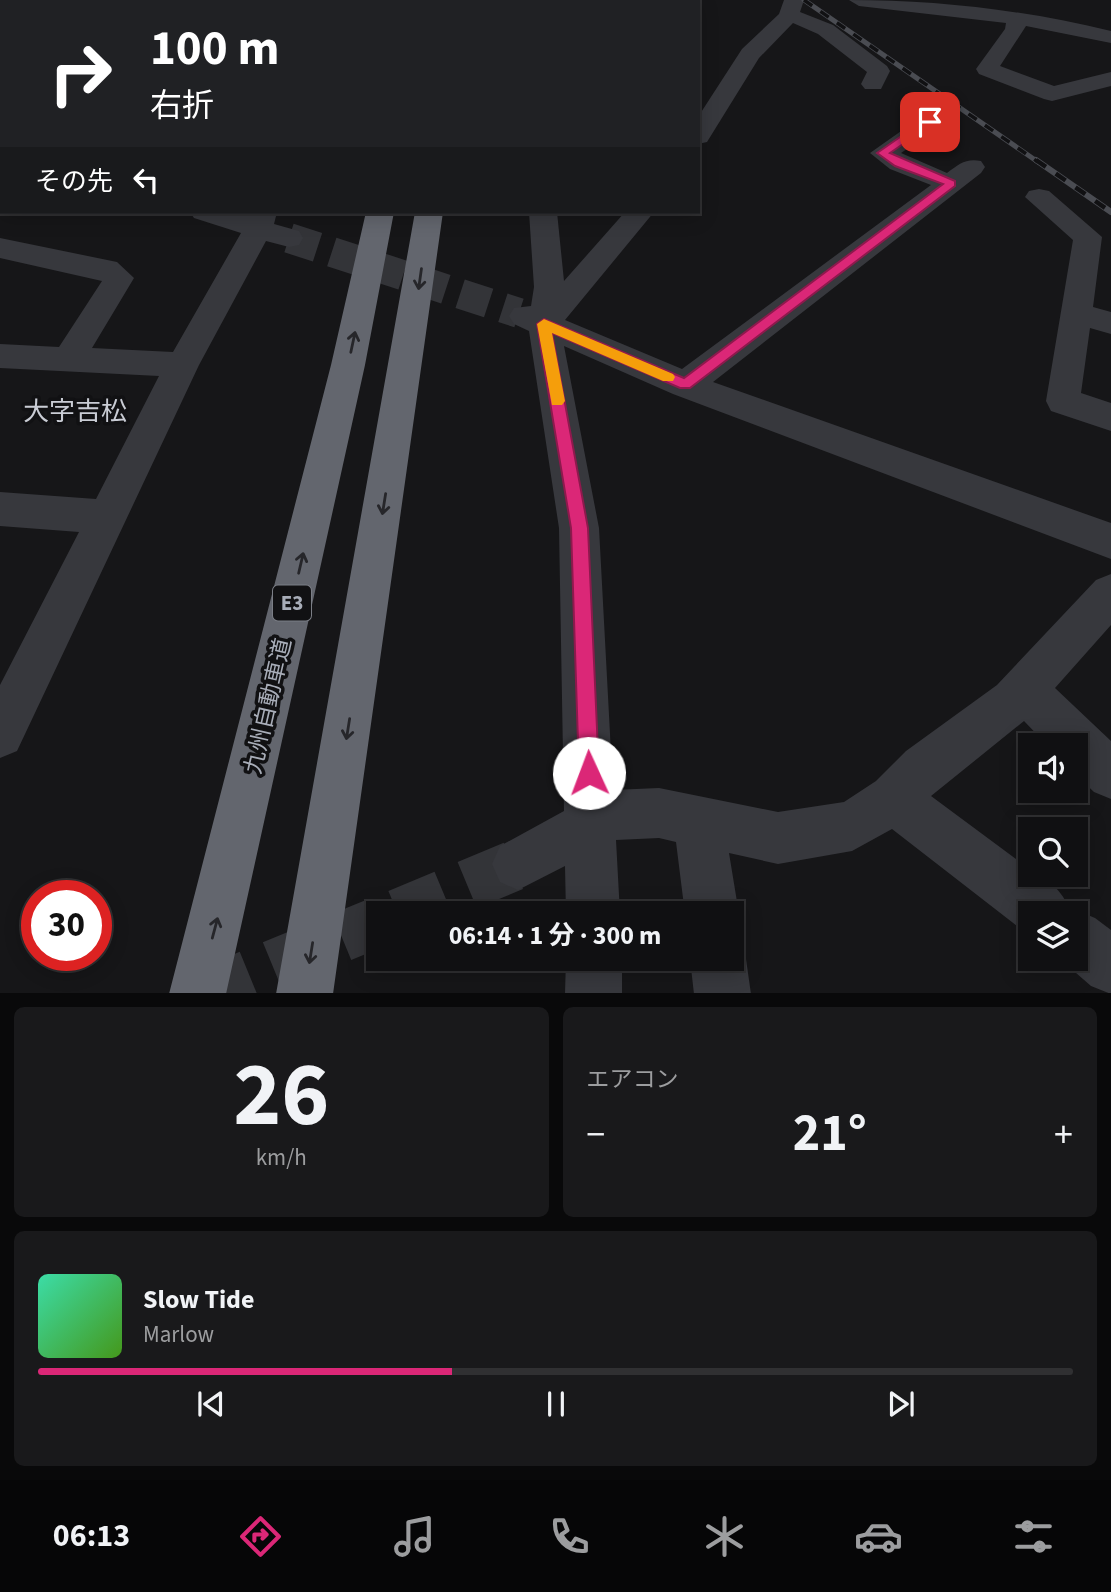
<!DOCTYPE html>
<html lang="ja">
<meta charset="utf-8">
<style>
body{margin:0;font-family:"Source Sans 3","Noto Sans JP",sans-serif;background:#19191b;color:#f1f3f6;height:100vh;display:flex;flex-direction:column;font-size:26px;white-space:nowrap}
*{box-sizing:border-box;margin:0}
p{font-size:23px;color:#9c9d9f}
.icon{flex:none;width:38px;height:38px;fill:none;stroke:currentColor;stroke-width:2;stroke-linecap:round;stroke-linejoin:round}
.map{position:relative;height:993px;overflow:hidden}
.sheet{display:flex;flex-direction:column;gap:14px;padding:14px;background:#09090a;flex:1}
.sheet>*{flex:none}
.guide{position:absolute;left:0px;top:0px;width:700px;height:214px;box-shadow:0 4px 18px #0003,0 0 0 2px #303032;background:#202124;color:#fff;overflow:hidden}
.fabs{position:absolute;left:1018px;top:733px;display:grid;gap:14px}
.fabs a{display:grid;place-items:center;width:70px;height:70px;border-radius:0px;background:#101012;box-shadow:0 4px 18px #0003,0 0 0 2px #303032;font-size:35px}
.speed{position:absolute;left:21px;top:880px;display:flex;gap:14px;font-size:35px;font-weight:700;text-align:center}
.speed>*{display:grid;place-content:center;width:91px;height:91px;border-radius:50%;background:#101012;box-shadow:0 4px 18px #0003,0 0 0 2px #303032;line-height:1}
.speed .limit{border:10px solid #d22;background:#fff;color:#111}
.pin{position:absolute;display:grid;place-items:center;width:60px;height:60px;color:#fff;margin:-30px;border-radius:14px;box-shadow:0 4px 10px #0006}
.me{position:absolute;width:77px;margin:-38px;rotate:358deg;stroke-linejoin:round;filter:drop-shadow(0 0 5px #0008)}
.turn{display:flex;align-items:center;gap:24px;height:147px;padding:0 35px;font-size:32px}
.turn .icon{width:91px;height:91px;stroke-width:2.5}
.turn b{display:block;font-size:49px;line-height:60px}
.then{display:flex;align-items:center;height:66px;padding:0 35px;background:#0003;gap:14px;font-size:26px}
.big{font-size:52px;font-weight:700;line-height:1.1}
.sheet .widget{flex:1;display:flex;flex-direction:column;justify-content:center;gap:10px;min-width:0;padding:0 24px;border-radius:10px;background:#19191b}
.sheet .dial{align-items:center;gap:0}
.dial b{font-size:91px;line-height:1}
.song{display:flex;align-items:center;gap:21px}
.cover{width:84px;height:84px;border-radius:10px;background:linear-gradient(135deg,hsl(160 70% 55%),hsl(100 70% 35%))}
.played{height:7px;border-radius:4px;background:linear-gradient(90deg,#db2777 40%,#303032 40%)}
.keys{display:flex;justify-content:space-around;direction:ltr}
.heat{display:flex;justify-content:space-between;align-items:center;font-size:38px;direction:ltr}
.sheet .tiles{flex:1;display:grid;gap:14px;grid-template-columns:1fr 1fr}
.widget:last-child{grid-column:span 2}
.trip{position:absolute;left:366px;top:901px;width:378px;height:70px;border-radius:0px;background:#101012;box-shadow:0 4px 18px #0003,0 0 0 2px #303032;font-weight:700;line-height:70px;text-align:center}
.tabs{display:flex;height:112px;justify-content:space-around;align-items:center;background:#060607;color:#9c9d9f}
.tabs .icon{width:49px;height:49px}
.tabs .active{color:#db2777}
.tabs b{font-size:32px;color:#f1f3f6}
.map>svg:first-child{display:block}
</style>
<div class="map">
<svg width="1111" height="994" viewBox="0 0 1111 994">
<rect width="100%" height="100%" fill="#161618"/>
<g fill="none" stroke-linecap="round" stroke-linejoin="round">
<path stroke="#333438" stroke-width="30" stroke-dasharray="30 15" stroke-linecap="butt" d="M289 238 519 313"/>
<path stroke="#333438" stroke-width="50" stroke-dasharray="50 25" stroke-linecap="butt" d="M398 914 518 864
M203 994 378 922"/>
<path fill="#37383d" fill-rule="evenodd" d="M83 0H105L106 1 84 2Z
M187 0H216L217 2H188Z
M324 0H344V2H324Z
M521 0H541V2H521Z
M784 0H804L800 12 833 25 887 66 890 71 881 89H865L861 84 867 72 818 34 793 23 759 58 707 142 698 144V117L742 49 779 14Z
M849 0C937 0 1025 10 1111 31V43L1026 26 1000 66 1054 86 1111 72V86L1052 101 1044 99 979 74 976 69 1005 29 1006 23 859 6Z
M0 24H2V36H0Z
M930 115 939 117 942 122 939 127 901 153 947 173C959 164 966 158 981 161L985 167 981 173 713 382 1111 523V559L673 394 564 346 599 528 613 790 659 788 778 812 844 802 876 781 906 751 997 685 1096 580 1111 574V625L1055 688 1111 741V799L1094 792 1076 775V746H1048L1024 721 931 796 1031 870V875C1049 875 1065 896 1071 912L1076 910 1095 918 1111 930V994L1091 986 1060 959H1076V914H1031V935L1026 933 892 829 852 851 778 864 729 853 739 914 732 932V914H685L676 842 659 838 616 840 620 914H566L565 866 518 890 500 882 492 864 500 846 564 811 559 528 529 331 514 324 509 316 514 308 531 306 534 287 529 212H557L564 281 625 212H654L565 320 682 369 931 185 890 169 870 153 921 117Z
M0 137 2 138V154L0 153Z
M1039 189 1049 191 1102 237 1093 307 1111 312V334L1090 328 1081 393 1111 403V431L1051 411 1046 401 1073 240 1025 197 1029 191Z
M190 212H233L248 216 249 212H277L274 224 299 231 303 238 299 245 289 247 266 241 199 365 17 751 0 758V685L79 532 0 526V492L96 499 159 376 0 368V344L59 347 102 281 0 258V238L117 262 134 278 92 348 173 352 241 233 194 218Z
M732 937 738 939 746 959 751 994H694L690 959H732Z
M566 959H622V994H565Z"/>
<path fill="#63666e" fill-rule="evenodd" d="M403 0H423V2H403Z
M446 0H466V2H446Z
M366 212H394L365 365 226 994H169L331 365Z
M415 212H443L333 994H276Z"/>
<defs>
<path id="rail-far1" d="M804 0 1038 162"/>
<path id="rail" d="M1036 160 1111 212"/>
</defs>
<use href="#rail-far1" stroke="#4a4c52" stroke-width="5"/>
<use href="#rail" stroke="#4a4c52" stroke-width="6"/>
<use href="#rail-far1" stroke="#111113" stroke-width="3.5" stroke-dasharray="10" stroke-linecap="butt"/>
<use href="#rail" stroke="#111113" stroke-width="4.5" stroke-dasharray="12" stroke-linecap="butt"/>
</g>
<defs><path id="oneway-shaft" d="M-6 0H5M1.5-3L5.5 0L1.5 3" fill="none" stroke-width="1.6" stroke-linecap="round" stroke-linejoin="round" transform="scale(1.75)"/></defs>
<g stroke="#26262a">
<use href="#oneway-shaft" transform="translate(420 279) rotate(98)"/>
<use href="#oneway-shaft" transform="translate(353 342) rotate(-78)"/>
<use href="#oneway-shaft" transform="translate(384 504) rotate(99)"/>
<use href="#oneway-shaft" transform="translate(301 563) rotate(-77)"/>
<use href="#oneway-shaft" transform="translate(348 729) rotate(99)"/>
<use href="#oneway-shaft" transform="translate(215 928) rotate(-75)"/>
<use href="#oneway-shaft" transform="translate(311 953) rotate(99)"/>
</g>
<path fill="#db2777" stroke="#8e194d" stroke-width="2" d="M926 119 935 122 890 153 955 181V186L690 388H680L552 333 588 528 599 773 596 780 589 783 582 780 579 773 571 528 537 324 544 319 549 321 684 378 943 184 895 166 877 153Z"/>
<path fill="#f59e0b" d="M544 319 673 374 675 377 673 381H663L552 333 565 401 562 405H552L537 324Z"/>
<g text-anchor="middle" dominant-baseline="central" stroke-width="7" stroke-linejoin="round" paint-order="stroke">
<rect fill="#111113" stroke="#7b7e86" stroke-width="2" x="273" y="585.5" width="38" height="35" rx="5"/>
<g font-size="21" font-weight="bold" fill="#a8adb8">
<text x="292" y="603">E3</text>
</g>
<g font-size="23" fill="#a8adb8" stroke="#111113">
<text transform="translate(268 706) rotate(-77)">九州自動車道</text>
</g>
<g font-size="26" fill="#c9ccd4" stroke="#111113">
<text x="75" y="411">大字吉松</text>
</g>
</g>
</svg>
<div class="fabs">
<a><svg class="icon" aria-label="sound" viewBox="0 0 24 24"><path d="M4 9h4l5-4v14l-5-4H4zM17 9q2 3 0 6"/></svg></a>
<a><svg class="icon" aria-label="search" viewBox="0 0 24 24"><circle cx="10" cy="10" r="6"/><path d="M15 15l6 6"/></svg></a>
<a><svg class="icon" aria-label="layers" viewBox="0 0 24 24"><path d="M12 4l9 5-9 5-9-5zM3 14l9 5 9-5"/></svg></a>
</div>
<div class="speed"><div class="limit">30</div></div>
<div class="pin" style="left:930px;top:122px;background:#d93025"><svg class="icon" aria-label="arrive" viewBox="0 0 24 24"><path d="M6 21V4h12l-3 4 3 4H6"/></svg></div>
<svg class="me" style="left:589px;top:773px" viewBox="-20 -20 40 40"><circle r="19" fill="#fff"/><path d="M0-13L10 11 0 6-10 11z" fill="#db2777"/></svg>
<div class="trip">06:14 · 1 分 · 300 m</div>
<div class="guide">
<div class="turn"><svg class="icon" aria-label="right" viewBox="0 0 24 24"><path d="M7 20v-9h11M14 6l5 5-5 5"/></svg><div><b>100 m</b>右折</div></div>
<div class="then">その先<svg class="icon" aria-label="left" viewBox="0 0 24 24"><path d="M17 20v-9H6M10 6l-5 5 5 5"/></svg></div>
</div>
</div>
<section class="sheet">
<div class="tiles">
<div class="widget dial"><b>26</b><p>km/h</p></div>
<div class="widget"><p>エアコン</p>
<div class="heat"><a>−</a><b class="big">21°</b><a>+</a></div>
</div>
<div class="widget">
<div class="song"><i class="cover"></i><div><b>Slow Tide</b><p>Marlow</p></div></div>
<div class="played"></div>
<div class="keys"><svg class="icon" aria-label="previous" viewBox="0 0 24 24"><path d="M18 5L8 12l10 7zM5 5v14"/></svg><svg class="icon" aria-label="pause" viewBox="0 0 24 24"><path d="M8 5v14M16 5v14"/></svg><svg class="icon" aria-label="next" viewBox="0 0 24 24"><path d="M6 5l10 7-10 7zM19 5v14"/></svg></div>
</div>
</div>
</section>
<nav class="tabs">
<b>06:13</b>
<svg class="icon active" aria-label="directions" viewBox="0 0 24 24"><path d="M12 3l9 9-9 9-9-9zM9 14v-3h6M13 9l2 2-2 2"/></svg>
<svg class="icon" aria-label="music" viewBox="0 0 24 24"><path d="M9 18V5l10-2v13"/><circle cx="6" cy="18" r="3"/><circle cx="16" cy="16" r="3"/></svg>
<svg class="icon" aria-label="phone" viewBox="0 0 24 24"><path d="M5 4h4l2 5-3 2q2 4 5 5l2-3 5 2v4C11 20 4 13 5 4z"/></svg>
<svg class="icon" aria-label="climate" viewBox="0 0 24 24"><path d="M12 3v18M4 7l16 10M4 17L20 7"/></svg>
<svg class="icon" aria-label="car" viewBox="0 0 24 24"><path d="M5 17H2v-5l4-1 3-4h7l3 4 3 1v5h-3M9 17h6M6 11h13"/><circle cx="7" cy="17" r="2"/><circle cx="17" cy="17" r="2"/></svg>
<svg class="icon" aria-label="filters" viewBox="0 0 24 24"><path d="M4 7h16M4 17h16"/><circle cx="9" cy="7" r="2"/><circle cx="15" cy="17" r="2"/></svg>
</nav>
